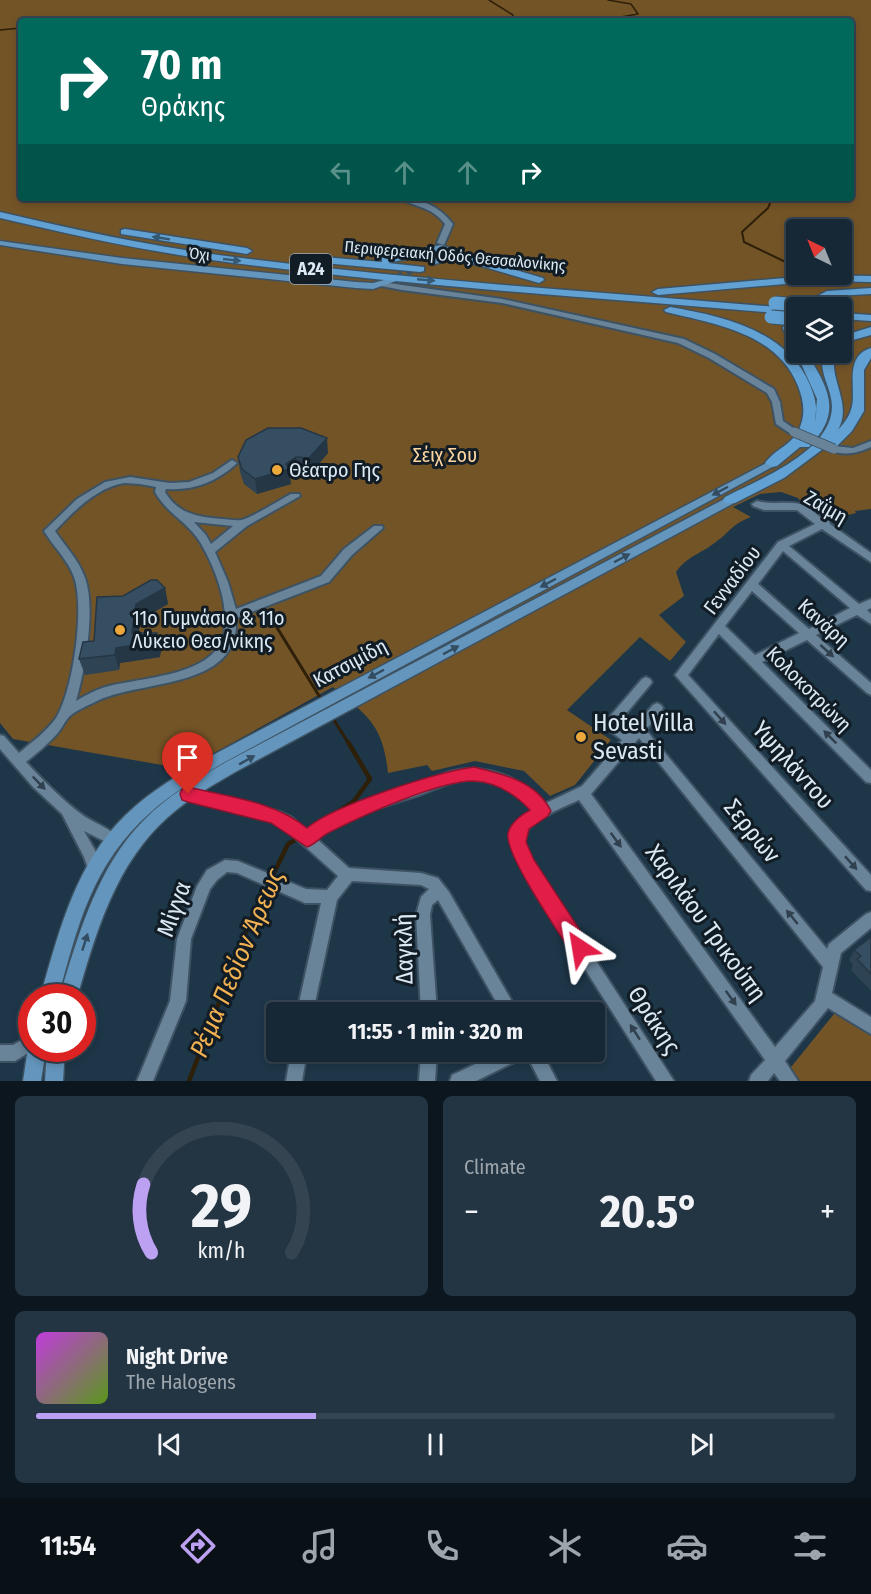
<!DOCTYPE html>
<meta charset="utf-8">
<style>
body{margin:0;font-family:"Fira Sans Condensed",sans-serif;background:#233442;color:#f1f3f6;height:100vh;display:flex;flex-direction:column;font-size:22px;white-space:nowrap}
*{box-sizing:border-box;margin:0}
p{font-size:20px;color:#9ea6ad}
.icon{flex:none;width:33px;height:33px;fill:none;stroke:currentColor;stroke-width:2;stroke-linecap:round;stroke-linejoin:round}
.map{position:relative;height:1081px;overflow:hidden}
.details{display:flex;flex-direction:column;gap:15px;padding:15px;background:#0c161e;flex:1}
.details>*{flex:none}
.top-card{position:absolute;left:18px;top:18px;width:836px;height:183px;border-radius:6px;box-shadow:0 3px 9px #0003,0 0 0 2px #354451;background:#00695c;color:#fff;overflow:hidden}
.needle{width:39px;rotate:317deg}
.tools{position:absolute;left:786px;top:219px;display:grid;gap:12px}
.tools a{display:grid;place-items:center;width:66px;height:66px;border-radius:6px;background:#162836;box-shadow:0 3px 9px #0003,0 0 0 2px #354451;font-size:30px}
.speed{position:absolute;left:18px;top:984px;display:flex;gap:12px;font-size:30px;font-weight:700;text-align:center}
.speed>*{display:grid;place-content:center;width:78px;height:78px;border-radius:50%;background:#162836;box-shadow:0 3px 9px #0003,0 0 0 2px #354451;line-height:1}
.speed .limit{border:9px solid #d22;background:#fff;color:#111}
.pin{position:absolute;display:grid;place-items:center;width:51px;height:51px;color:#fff;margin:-62px -26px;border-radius:50% 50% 50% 0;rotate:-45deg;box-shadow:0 0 6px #0007}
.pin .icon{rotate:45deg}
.me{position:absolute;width:66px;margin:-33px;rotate:327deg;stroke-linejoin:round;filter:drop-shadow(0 0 4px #0008)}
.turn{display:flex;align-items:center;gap:21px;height:126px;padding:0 24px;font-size:27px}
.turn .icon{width:78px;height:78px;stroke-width:2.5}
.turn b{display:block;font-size:42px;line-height:51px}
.lanes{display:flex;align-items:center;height:57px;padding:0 24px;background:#0003;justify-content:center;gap:30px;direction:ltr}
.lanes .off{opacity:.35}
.big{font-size:45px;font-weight:700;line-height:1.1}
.details .tile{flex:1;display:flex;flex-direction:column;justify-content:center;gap:9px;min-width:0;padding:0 21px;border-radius:9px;background:#233442}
.details .dial{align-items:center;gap:0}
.dial svg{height:156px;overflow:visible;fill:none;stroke:#354451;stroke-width:7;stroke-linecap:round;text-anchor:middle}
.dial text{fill:#f1f3f6;stroke:none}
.song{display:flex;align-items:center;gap:18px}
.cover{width:72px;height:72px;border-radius:9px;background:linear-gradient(135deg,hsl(290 70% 55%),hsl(90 70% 35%))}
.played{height:6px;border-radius:3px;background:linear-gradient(90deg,#bca0f2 35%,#354451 35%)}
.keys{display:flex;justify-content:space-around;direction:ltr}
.heat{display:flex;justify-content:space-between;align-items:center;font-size:33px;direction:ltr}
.details .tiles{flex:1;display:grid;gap:15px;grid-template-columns:1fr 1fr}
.tile:last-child{grid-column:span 2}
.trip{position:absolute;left:266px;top:1002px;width:339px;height:60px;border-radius:6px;background:#162836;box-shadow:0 3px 9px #0003,0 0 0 2px #354451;font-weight:700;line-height:60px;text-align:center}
.tabs{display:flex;height:96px;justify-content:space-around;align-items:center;background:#091016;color:#9ea6ad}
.tabs .icon{width:42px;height:42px}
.tabs .selected{color:#bca0f2}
.tabs b{font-size:27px;color:#f1f3f6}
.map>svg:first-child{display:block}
</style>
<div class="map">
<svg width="871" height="1081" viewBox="0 0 871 1081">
<rect width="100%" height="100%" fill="#1d3648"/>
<path fill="#735427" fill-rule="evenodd" d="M0 0H871V509L855 511 856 513 826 521 806 508 798 498 781 492 760 494 733 507 751 517C732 524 731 531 717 541 703 553 687 556 676 572L684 596 659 615 686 642 670 661 640 637 567 710 611 740 575 785 550 796 524 771 475 761 432 771 427 765 388 773C383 725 368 716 333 687L185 769 13 739 0 723ZM21 21H850V198H21ZM796 230H842V274H796ZM796 308H842V352H796Z
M838 1009 871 1030V1081H797L787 1072Z"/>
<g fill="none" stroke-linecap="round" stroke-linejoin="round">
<path stroke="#2e1f09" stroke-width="1.5" d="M489 0 513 15 511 21
M598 21 638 14 631 4 608 0
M0 30 21 28"/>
<path stroke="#2e1f09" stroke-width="2" d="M772 198 768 208 742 232 744 242 796 267"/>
<path stroke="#2e1f09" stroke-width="3" d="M276 626 329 712
M332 717 349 744"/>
<path stroke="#2e1f09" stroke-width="4.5" d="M333 815 354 801 370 779 348 742
M272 877 288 844 300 837
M189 1081 253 914 269 883"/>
<path stroke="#3a5162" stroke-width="8" stroke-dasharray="8 4" stroke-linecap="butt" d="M396 279 415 267"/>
<path stroke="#3a5162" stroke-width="10" stroke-dasharray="10 5" stroke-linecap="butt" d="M395 280 398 278"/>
<defs>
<path id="minor" d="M399 198C421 198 439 206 453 224L444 245 437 243 445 224C431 206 417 208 399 198Z
M381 282 502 299 684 339 715 354 774 389 780 402 783 421 799 432 797 434H791L776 424 772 402 767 393 709 358 678 343 502 303 402 290 381 286Z
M871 441V447C858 453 842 457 829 449L834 446 853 448Z
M232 460 237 463 235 465C216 482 192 491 166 489L165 492C178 514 198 517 222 519 228 519 235 521 241 520 250 519 281 499 291 494H299L300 496 247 526 215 552 228 582 236 609 321 576 344 549 374 526H382L383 528 352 555 329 582 236 618C241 691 139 679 95 702 87 706 77 710 71 715 66 719 62 728 57 734 48 744 37 753 26 762 44 781 63 801 84 816 93 822 115 831 119 839L117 843 112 845 84 831 96 852 101 867 99 871 94 873 89 871 84 857 62 814 33 787 0 749V735L4 736 19 753C32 742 46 732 56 718 73 691 85 608 74 577 68 560 53 546 44 531L77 499 105 482 130 477 170 483 189 482 213 473ZM124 483 140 484 156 487 155 492C167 514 187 521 200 542 212 562 224 591 225 615 225 626 226 637 219 646 200 676 141 678 109 686 97 689 86 695 76 701 85 670 96 608 85 578 79 560 65 546 55 531 74 511 96 488 124 483ZM194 522 233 526 211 544 206 535Z
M757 501C771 505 786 501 800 504 811 506 818 519 829 521L830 524 871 553V562L822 529 789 546 859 604 871 599V608L867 610 871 614V624L857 615 816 635 871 683V695L867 693 807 640 762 662 871 770V783L866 782 719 634 688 675 871 875V891L866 890 675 675 778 542 815 524 797 510H764L753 506 752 504ZM783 551 850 608 809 629 758 584ZM752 591 799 633 755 655 725 626Z
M646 677 650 679 652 682 650 685 619 722 629 732 653 705 657 703 661 705 663 708 661 711 646 730 827 949 829 944 866 914 871 912V928L841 953 832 993 871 1017V1034L828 1008 785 1061 798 1081H780L774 1073 768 1081H749L751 1075 765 1060 579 800C566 806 521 823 524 841 525 850 532 859 536 868L674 1081H656L526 876C511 844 498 834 533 810 518 792 496 780 472 780 453 779 436 789 419 795 383 807 346 815 317 839L349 868 421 873 438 878 449 892 518 1012H502L438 900 432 905 430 915 437 1012H421L416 915 421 897 429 889 421 885 352 881 337 900 313 1012H297L321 903H305L237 873 227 872 217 880 210 889 191 939 186 1001 153 1081H137L170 1001 177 939 197 886 207 870 225 860 238 861 306 889 327 890 338 876 281 825 273 821 183 798 181 794 183 790 188 788 280 812 291 817 307 831C339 805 380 798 417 784 435 778 452 768 471 769 498 769 527 782 544 804L582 786 622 740 611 732 606 721 642 679ZM639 738 823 967 815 1001 775 1047 591 794Z
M32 1034V1048H36L15 1061H0V1045H13Z
M291 1052H307L302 1081H286Z
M421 1052H437L435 1081H419Z
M501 1052H542L557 1081H540L525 1052 523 1058 476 1081H450L452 1075Z"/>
<path id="major" d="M0 241 122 258 356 282 373 283 395 277 399 280 373 289 356 288 122 264 0 245Z
M441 245 452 249 453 259 435 264 420 255 426 248ZM440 251 445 252 446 256 436 258 429 254Z
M772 460 778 463 776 465 223 763C198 778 172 793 151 812 92 864 78 925 58 998H40C57 938 73 873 116 825 143 795 178 775 213 755Z
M730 496 736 500 734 503 237 771C213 785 189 798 168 817 116 863 96 932 77 998H59C78 936 97 867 144 820 167 796 197 779 226 762Z
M32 1041V1048H46L41 1081H23L28 1048Z
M47 1048H65L63 1081H45Z"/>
<path id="highway" d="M0 212C72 229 145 245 219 255 403 280 590 291 776 307L782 310 776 313C590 297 403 286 219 261 145 251 72 235 0 218Z
M125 229 247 248 252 251 247 254 121 234V230Z
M425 249 429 250V254L388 263 424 267V271L420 272 324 263 319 260 324 257 382 262V258Z
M451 251 543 278 544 280 539 283 447 256V252Z
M820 275 871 276V282L820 281 658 295 652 292 658 289Z
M871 288V294L833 296 818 303 843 306V310L842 308H796V352H806C829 389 843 412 809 447H800L777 466 772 467 765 463C775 449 794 444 800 427 806 413 803 399 798 386 777 333 715 324 666 312L664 310 670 307C723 316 788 331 810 385 815 397 818 408 815 422L817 399 795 350 790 347 783 328 790 310 827 291Z
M842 313 871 315V321L842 319Z
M871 327V335L842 343V336Z
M871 348V358L864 370V411L852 431 833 450 823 449 784 478 735 503H725L723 500 725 497C758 480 831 452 832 407 832 388 818 373 823 352H835C828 380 853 403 838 430 844 423 850 416 852 406 856 387 844 356 871 348Z"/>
</defs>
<use href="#minor" stroke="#3d5262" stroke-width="4"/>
<use href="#major" stroke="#3d5262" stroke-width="3"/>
<use href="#highway" stroke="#3d5262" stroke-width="3"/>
<use href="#minor" fill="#698399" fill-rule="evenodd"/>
<use href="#major" fill="#6495bc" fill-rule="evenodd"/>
<use href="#highway" fill="#61a1d3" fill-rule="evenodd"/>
<defs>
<path id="minor-bridge" d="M794 432 834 449"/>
<path id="highway-bridge" d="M775 303 811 306
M771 317 796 319"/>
</defs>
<use href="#minor-bridge" stroke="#3d5262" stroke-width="11" stroke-linecap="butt"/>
<use href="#highway-bridge" stroke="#3d5262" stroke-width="15" stroke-linecap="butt"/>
<use href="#minor-bridge" stroke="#698399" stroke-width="9"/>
<use href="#highway-bridge" stroke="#61a1d3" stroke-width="13"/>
</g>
<path fill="#2e4354" d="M328 453 311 473 298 472 290 477 291 484 257 494 244 484 240 472 238 457Z
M165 588 168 604 140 620 139 633 161 648 160 657 120 663 119 670 85 675 79 659 94 641 123 596Z
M871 937V991L851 970 853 965 849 960 854 950Z"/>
<path fill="#253745" d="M327 438 328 453 311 473 309 458Z
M296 457 298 472 290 477 291 484 257 494 255 479 286 464Z
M165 588 168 604 140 620 137 645 157 633 161 648 160 657 120 663 119 670 115 655 116 648 132 633 136 604Z"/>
<path fill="#354e62" stroke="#253745" stroke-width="1.5" d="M268 428H301L327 438 309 458 296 457 286 464 289 469 255 479 242 469 238 457 246 440Z
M151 580H157L165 588 136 604 132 633H157L156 642 116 648 115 655 79 659 83 642 94 641 97 597 123 596Z
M871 937V974L857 959 861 956 854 950Z"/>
<defs><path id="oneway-solid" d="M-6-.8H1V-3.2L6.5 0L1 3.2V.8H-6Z" transform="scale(1.5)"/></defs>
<g fill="#355873">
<use href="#oneway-solid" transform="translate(161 238) rotate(-171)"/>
<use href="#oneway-solid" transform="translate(232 260) rotate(6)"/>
<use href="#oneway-solid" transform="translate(426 280) rotate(5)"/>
</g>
<g fill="#324c61">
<use href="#oneway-solid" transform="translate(720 491) rotate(152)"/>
<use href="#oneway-solid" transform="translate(622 558) rotate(-28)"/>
<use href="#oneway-solid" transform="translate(548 583) rotate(152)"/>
<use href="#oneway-solid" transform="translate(451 650) rotate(-28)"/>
<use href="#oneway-solid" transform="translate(376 674) rotate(152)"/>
<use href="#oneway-solid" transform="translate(247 760) rotate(-29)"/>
<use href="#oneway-solid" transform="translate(85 942) rotate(-72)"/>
</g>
<g fill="#30404e">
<use href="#oneway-solid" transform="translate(827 651) rotate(42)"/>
<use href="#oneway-solid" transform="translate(720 718) rotate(48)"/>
<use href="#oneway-solid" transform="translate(830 737) rotate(-135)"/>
<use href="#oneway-solid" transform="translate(39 783) rotate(46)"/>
<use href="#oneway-solid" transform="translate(616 840) rotate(54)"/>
<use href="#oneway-solid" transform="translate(851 863) rotate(48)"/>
<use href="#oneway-solid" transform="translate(792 917) rotate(-129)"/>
<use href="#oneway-solid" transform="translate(731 998) rotate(54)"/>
<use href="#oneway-solid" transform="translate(635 1032) rotate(-123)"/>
</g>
<path fill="#e11d48" stroke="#92132f" stroke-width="1.5" d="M474 767C503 774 536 781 551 811L548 816 529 829 526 842 534 860 587 941 590 948 587 955 580 957 573 955C560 934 504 854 508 833 511 822 521 815 530 810 515 794 495 782 473 781 438 781 362 816 330 832 321 836 316 844 307 847L271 823 188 802 182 800 180 794 182 789 188 787C228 797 274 801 307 828 334 805 437 772 474 767Z"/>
<g fill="#eda83c" stroke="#111c25" stroke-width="2">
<circle cx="277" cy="470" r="6"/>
<circle cx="120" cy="630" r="6"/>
<circle cx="581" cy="737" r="6"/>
</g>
<g text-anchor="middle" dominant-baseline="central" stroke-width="6" stroke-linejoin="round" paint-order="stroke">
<g font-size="16" fill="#dbe9f5" stroke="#111c25">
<text transform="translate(199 254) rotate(6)">Όχι</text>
<text transform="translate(455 256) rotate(5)">Περιφερειακή Οδός Θεσσαλονίκης</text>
</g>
<rect fill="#111c25" stroke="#9eacb7" stroke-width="1.5" x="290" y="254" width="42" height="30" rx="4.5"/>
<g font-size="18" font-weight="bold" fill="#dbe9f5">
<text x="311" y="269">Α24</text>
</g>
<g font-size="20" fill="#fed6a2" stroke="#111c25">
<text x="445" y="455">Σέιχ Σου</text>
</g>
<g font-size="20" fill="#dbe9f5" stroke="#111c25" text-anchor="start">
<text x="289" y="470">Θέατρο Γης</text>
<text x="132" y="618">11ο Γυμνάσιο &amp; 11ο<tspan x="132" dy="23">Λύκειο Θεσ/νίκης</tspan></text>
</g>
<g font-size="20" fill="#dbe9f5" stroke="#111c25">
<text transform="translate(826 507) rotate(30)">Ζαΐμη</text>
<text transform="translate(732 580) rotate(-53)">Γενναδίου</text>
<text transform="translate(824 623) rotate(42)">Κανάρη</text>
<text transform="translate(350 663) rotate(-28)">Κατσιμίδη</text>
<text transform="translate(809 689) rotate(45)">Κολοκοτρώνη</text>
</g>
<g font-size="24" fill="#dbe9f5" stroke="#111c25" text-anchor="start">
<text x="593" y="723">Hotel Villa<tspan x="593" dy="28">Sevasti</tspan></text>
</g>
<g font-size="24" fill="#dbe9f5" stroke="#111c25">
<text transform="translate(793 765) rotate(48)">Υψηλάντου</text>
<text transform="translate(752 831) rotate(51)">Σερρών</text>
<text transform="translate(174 909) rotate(-70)">Μίγγα</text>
<text transform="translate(706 923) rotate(54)">Χαριλάου Τρικούπη</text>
<text transform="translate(404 949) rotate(-91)">Δαγκλή</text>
<text transform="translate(654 1020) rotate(57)">Θράκης</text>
</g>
<g font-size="26" font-style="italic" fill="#f2b152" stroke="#111c25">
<text transform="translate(237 963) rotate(-67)">Ρέμα Πεδίον Άρεως</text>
</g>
</g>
</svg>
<div class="tools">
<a><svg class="needle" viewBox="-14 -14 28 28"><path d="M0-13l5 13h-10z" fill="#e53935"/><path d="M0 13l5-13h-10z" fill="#9ea6ad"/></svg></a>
<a><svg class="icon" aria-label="layers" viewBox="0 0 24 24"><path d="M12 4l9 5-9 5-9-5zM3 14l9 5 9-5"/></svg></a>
</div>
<div class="speed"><div class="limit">30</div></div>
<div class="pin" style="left:188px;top:794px;background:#d93025"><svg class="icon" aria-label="arrive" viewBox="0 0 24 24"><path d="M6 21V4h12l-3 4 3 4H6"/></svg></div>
<svg class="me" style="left:580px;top:948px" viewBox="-20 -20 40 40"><path d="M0-17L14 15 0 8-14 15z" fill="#e11d48" stroke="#fff" stroke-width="4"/></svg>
<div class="trip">11:55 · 1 min · 320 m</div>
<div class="top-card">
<div class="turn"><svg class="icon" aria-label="right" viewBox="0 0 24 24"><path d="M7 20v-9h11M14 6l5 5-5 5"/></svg><div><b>70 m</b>Θράκης</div></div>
<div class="lanes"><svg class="icon off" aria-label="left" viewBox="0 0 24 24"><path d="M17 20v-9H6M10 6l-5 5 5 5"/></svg><svg class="icon off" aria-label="ahead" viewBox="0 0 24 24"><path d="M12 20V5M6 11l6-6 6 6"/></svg><svg class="icon off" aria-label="ahead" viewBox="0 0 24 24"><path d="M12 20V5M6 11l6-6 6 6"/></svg><svg class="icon" aria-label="right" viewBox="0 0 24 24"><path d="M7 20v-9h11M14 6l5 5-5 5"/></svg></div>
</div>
</div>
<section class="details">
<div class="tiles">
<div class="tile dial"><svg viewBox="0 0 100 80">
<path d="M14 69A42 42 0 1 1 86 69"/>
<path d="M14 69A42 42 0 0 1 10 34" stroke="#bca0f2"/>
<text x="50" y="56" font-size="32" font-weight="700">29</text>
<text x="50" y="72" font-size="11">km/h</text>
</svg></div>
<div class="tile"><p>Climate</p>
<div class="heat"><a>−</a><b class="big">20.5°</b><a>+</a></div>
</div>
<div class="tile">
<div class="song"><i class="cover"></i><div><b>Night Drive</b><p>The Halogens</p></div></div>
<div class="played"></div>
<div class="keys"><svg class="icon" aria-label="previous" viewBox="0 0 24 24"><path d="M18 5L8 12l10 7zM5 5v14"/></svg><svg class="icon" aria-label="pause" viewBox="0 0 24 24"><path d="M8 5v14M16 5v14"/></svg><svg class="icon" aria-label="next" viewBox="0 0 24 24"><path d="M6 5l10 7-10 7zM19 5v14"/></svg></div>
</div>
</div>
</section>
<nav class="tabs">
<b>11:54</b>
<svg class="icon selected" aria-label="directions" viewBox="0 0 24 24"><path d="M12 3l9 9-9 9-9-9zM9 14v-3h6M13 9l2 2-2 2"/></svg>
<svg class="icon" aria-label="music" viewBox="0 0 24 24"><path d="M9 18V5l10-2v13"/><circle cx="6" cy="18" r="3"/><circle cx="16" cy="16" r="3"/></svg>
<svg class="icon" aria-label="phone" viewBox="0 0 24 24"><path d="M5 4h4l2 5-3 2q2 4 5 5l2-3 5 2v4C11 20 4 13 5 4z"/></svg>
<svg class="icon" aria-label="climate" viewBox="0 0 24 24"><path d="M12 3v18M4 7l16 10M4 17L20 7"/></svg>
<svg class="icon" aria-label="car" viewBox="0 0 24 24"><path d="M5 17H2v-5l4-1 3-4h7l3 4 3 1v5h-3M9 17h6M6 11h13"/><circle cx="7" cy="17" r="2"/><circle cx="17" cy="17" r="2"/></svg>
<svg class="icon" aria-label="filters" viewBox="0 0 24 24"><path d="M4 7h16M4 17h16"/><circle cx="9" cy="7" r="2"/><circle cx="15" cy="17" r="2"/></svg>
</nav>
